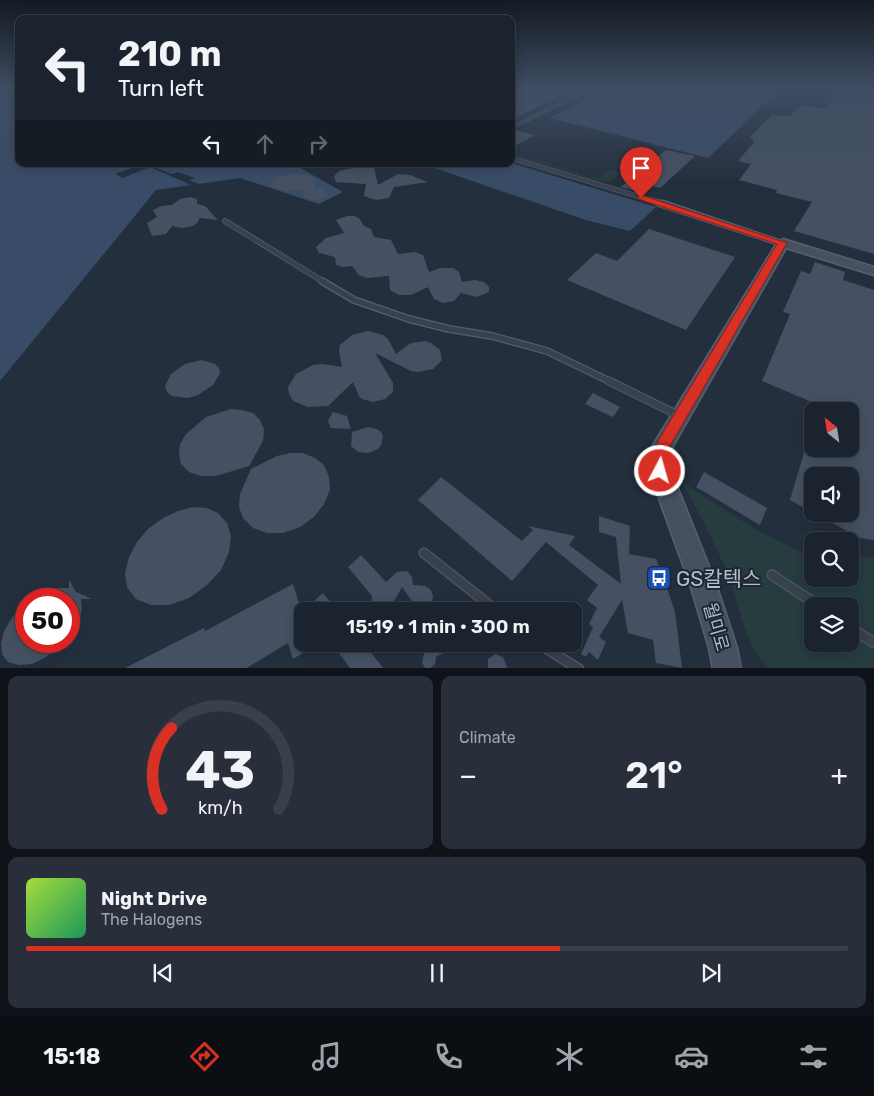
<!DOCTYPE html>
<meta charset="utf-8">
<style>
body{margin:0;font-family:Rubik,"Noto Sans KR",sans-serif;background:#282f3a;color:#f1f3f6;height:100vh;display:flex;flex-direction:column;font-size:19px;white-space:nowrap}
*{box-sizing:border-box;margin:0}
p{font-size:16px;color:#a0a4aa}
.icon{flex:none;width:28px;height:28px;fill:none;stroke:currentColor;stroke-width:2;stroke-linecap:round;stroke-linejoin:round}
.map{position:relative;height:668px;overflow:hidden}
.side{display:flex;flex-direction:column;gap:8px;padding:8px;background:#0f1319;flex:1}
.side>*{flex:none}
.guide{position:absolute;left:15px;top:15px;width:500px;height:152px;border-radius:10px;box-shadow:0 2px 12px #0003,0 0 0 1px #39404a;background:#1b232e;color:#f1f3f6;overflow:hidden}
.needle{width:32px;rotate:330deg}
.controls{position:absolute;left:804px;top:402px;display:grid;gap:10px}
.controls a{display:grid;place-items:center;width:55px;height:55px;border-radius:10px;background:#1b232e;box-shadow:0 2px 12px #0003,0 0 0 1px #39404a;font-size:25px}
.speed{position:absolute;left:15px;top:588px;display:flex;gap:10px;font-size:25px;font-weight:700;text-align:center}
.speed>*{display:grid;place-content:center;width:65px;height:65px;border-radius:50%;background:#1b232e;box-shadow:0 2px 12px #0003,0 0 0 1px #39404a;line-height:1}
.speed .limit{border:8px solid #d22;background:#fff;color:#111}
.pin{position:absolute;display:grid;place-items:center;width:42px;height:42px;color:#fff;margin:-51px -21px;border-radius:50% 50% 50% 0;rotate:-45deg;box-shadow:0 0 5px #0007}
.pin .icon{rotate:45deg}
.me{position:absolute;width:55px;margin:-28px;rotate:6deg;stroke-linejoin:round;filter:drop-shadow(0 0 4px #0008)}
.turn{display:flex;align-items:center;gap:18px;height:105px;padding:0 20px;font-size:22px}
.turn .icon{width:65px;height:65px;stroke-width:2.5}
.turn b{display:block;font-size:35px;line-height:42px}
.lanes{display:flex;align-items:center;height:48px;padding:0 20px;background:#0003;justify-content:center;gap:25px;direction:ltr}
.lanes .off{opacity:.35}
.big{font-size:38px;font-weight:600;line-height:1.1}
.side .widget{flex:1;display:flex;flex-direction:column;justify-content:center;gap:8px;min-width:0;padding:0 18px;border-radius:10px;background:#282f3a}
.side .dial{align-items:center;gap:0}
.dial svg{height:130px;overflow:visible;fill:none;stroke:#39404a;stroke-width:7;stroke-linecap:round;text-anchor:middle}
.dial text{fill:#f1f3f6;stroke:none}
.song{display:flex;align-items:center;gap:15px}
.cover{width:60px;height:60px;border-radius:8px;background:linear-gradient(135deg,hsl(80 70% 55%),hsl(150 70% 35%))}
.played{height:5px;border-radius:2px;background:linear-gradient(90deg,#d93025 65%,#39404a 65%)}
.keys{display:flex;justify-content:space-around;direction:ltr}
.heat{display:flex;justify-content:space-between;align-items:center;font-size:28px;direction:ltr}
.side .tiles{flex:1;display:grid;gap:8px;grid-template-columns:1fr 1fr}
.widget:last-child{grid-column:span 2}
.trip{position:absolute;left:294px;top:602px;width:288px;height:50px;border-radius:10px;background:#1b232e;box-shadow:0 2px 12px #0003,0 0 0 1px #39404a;font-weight:600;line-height:50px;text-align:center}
.menu{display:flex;height:80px;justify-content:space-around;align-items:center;background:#0b0e12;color:#a0a4aa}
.menu .icon{width:35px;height:35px}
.menu .selected{color:#d93025}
.menu b{font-size:22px;color:#f1f3f6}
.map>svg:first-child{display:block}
</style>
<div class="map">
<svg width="874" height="669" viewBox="0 0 874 669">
<rect width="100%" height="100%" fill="#242f3e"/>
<path fill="#263c3f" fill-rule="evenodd" d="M518 155 597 178 609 170 621 173 610 181 604 182 517 156Z
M682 482 750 526 806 555H812V579H850V557H874V668L770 669C745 648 738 600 727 572 714 541 698 512 682 482ZM812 606H850V644H812Z"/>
<path fill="#394c67" d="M0 88H19V164H293L343 192 319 204 240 178 156 190 0 381Z
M606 88H781L708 158 550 118Z
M511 163 656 207 630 231 586 220 423 164Z"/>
<path fill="#242f3e" d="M143 164 157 165 153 167 172 174 178 172 195 178 189 180 199 184 191 185 150 167 123 178 115 174Z"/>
<path fill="#455162" d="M511 88H578L511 120Z
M840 88 874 93V254L794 231 812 202 776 193 777 190 739 180 751 164 738 161 754 142 752 141 754 139 749 138 772 115 790 116 801 105 820 108 828 106Z
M515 130 535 135 511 148V131Z
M666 150 695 156 660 188 642 183 633 190 621 187Z
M370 164H373L378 185 398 174 410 175 428 182 394 187 389 198 376 200 364 196 366 184 336 182 334 176 339 171 356 167 369 168Z
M295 173 311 176 314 179V188H322L331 198 310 200 304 197 302 190 284 191 268 186 277 177Z
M190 197 197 199V204L205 206 218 220 200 218 197 223 193 226 182 228 172 226 166 234 152 236 147 223 157 217 153 210 161 206 172 205 180 199Z
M354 216 359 218 364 226 371 229 374 237 391 240 398 254 415 252 423 255 429 272 440 268H453L459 272 462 282 475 280 484 282 489 287V292L477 297 461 293 454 301 443 303 434 299 428 287 411 295H399L390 290 389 276 367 278 359 275 352 266 342 267 336 265 335 257 319 253 316 247 326 238 344 233 336 220 347 216Z
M649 229 735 257 686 330 567 280 596 253 617 261Z
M815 262 845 272 843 280 874 290V540L860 538 816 514H850V476H812V512L790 500 805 449H826L848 459 857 422 850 419V411H833L762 381 790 314 783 312 801 271 810 274Z
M368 331 383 335 388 339 396 354 411 343 425 341 431 343 440 350 442 360 433 369 418 372 411 371 375 353 393 383V392L385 399 373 402 362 399 359 396 353 382 328 406 308 407 293 401 289 394 288 387 296 374 313 365 323 364 342 367 339 351 340 345 352 335Z
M202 360 215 364 219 368 220 373 213 385 198 395 188 398 172 396 167 392 165 386 171 374 185 364Z
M593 393 620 407 613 417 585 404Z
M231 409 242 410 253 413 260 420 264 429 263 441 249 466 216 476H201L189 472 181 464 179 454 180 444 186 434 206 417Z
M333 412 347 416 351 429 331 428 328 421Z
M368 427 377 429 381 432 383 436 381 445 378 449 368 453 358 452 351 446 352 432Z
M291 453H303L315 458 324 465 329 477 330 490 324 504 314 517 300 527 283 533H267L253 528 243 518 239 507 240 494 251 469 277 456Z
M704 472 767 508 760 525 696 487Z
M441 477 522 541 533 530 528 526 575 536 569 545 621 584 616 537 599 532V516L630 526 629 554 656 559 666 585 675 612 682 668 656 663 653 640 628 633 622 600 599 637 606 642 598 660 589 652 586 657 581 654 593 627 589 624 597 608 587 600 598 585 546 542 512 581 418 500Z
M193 507 207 508 218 513 227 523 231 536 229 552 221 570 207 585 189 598 169 605H151L136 599 127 587 125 573 129 557 137 542 148 529 163 518 178 511Z
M361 555 386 582 397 572 407 571 412 577 413 585 425 586 431 590 433 597 431 604 425 608H419V611L402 587 389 610 377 611 372 606V596L348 567Z
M69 580 76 592 92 599H81L82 609 79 621 69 640V599H32L31 595 58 588H69Z
M293 584 302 613V644H318L293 659 288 643 245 669H123L204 628 205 631Z
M323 593 338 611H303Z
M26 602V641H68L46 657 32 664 19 665 8 662 2 654 1 644 4 631 11 619Z
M332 644H364L384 669H351Z
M426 644H448L443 653 436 657 435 664 430 669H426L422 663Z
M495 654 503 657 508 669H488V659Z"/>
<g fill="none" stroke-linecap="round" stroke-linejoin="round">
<defs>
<path id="lane-far5" d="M511 128 591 88"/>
<path id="lane-far4" d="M511 158 657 202"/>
<path id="lane-far3" d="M653 201 660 203
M225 221 324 282"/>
<path id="lane-far2" d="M322 281 354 300 409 319 449 329 492 336 547 351 611 382"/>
<path id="lane-far1" d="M609 381 680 416"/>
<path id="lane" d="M424 553 497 611
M772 575 819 606
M850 627 874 643
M539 644 579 669"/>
<path id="street" d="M657 201H663L787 243 783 246 780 245 657 205Z"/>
<path id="secondary" d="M783 239 874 267V275L786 248 673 446 671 471 716 584 737 648 741 669H713L709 648 690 584 649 471 653 445 777 243Z"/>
</defs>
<use href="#lane-far5" stroke="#565f6c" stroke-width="4"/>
<use href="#lane-far4" stroke="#565f6c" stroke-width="5"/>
<use href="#lane-far3" stroke="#565f6c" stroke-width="6"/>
<use href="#lane-far2" stroke="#565f6c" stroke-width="8"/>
<use href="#lane-far1" stroke="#565f6c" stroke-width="9"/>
<use href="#lane" stroke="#565f6c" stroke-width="11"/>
<use href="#street" stroke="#565f6c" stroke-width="3"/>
<use href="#secondary" stroke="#565f6c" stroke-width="3"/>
<use href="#lane-far5" stroke="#38414e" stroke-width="2.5"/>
<use href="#lane-far4" stroke="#38414e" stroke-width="4"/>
<use href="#lane-far3" stroke="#38414e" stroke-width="4.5"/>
<use href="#lane-far2" stroke="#38414e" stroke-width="5.5"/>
<use href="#lane-far1" stroke="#38414e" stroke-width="7"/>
<use href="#lane" stroke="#38414e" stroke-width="9"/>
<use href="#street" fill="#38414e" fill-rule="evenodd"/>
<use href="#secondary" fill="#465061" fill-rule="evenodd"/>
</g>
<linearGradient id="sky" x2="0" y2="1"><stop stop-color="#141a22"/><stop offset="0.48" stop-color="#3f4d63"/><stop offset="1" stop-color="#3f4d63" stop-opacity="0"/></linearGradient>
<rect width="874" height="182" fill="url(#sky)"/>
<path fill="#d93025" stroke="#8d1f18" d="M638 196H644L787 243 670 446 665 476 660 478 655 476 653 471 658 441 777 244 638 199Z"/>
<defs>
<symbol id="bus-square" viewBox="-11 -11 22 22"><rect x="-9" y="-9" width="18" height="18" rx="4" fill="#1a4fb4" stroke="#1d2633"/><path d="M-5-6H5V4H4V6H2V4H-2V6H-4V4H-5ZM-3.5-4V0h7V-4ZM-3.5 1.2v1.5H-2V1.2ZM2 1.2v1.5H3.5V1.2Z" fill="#fff"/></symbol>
</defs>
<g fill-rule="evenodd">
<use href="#bus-square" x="645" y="564" width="28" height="28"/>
</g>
<g text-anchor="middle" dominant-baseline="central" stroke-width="4" stroke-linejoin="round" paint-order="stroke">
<g font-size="18" fill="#b4bcc9" stroke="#1d2633">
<text transform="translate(716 627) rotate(74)">월미로</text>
</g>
<g font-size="21" fill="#b4bcc9" stroke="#1d2633" text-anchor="start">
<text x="676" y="578">GS칼텍스</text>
</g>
</g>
</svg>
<div class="controls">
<a><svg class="needle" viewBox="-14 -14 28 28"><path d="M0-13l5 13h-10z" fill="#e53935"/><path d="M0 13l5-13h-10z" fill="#a0a4aa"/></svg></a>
<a><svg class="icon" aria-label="sound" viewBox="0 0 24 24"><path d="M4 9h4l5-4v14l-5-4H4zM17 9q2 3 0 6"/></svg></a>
<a><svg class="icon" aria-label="search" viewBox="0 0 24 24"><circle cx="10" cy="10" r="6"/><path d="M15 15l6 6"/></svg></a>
<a><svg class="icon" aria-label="layers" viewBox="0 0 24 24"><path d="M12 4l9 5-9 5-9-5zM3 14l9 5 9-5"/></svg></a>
</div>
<div class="speed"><div class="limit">50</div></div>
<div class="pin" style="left:641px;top:198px;background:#d93025"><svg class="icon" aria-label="arrive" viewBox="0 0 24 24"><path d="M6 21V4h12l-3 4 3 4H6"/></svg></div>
<svg class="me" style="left:660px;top:471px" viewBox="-20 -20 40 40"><circle r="17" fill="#d93025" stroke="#fff" stroke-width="3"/><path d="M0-11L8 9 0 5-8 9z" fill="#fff"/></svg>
<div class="trip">15:19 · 1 min · 300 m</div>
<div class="guide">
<div class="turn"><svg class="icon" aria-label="left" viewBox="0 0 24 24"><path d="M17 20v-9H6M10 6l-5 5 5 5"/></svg><div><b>210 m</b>Turn left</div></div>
<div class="lanes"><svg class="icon" aria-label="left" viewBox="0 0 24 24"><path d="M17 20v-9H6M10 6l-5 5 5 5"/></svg><svg class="icon off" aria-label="ahead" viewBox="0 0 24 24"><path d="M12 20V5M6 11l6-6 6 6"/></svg><svg class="icon off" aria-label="right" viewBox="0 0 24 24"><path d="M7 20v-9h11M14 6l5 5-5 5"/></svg></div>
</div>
</div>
<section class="side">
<div class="tiles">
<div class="widget dial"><svg viewBox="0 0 100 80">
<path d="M14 69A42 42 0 1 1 86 69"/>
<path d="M14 69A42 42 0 0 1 20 19" stroke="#d93025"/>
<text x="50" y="56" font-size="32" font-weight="700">43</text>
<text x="50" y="72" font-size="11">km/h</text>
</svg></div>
<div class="widget"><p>Climate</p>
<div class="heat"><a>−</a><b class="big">21°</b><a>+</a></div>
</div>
<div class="widget">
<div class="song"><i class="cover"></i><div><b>Night Drive</b><p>The Halogens</p></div></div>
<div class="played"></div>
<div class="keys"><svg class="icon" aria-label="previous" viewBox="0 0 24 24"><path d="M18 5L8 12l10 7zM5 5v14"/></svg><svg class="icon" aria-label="pause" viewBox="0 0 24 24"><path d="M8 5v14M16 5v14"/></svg><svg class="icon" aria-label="next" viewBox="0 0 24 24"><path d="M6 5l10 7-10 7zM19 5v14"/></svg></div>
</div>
</div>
</section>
<nav class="menu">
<b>15:18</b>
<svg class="icon selected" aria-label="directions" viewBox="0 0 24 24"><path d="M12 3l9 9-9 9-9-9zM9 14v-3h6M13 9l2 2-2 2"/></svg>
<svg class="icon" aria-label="music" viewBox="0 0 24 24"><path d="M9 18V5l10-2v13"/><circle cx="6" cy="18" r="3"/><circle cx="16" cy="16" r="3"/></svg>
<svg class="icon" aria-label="phone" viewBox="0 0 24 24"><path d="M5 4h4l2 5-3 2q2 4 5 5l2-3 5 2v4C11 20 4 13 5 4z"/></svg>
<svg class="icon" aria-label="climate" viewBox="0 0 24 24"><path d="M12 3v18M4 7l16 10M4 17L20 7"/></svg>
<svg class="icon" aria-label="car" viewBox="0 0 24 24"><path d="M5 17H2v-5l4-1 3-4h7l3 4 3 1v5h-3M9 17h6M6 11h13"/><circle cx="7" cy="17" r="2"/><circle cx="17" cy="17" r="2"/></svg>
<svg class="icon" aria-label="filters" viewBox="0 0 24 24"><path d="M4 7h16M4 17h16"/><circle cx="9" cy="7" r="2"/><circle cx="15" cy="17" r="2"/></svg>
</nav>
